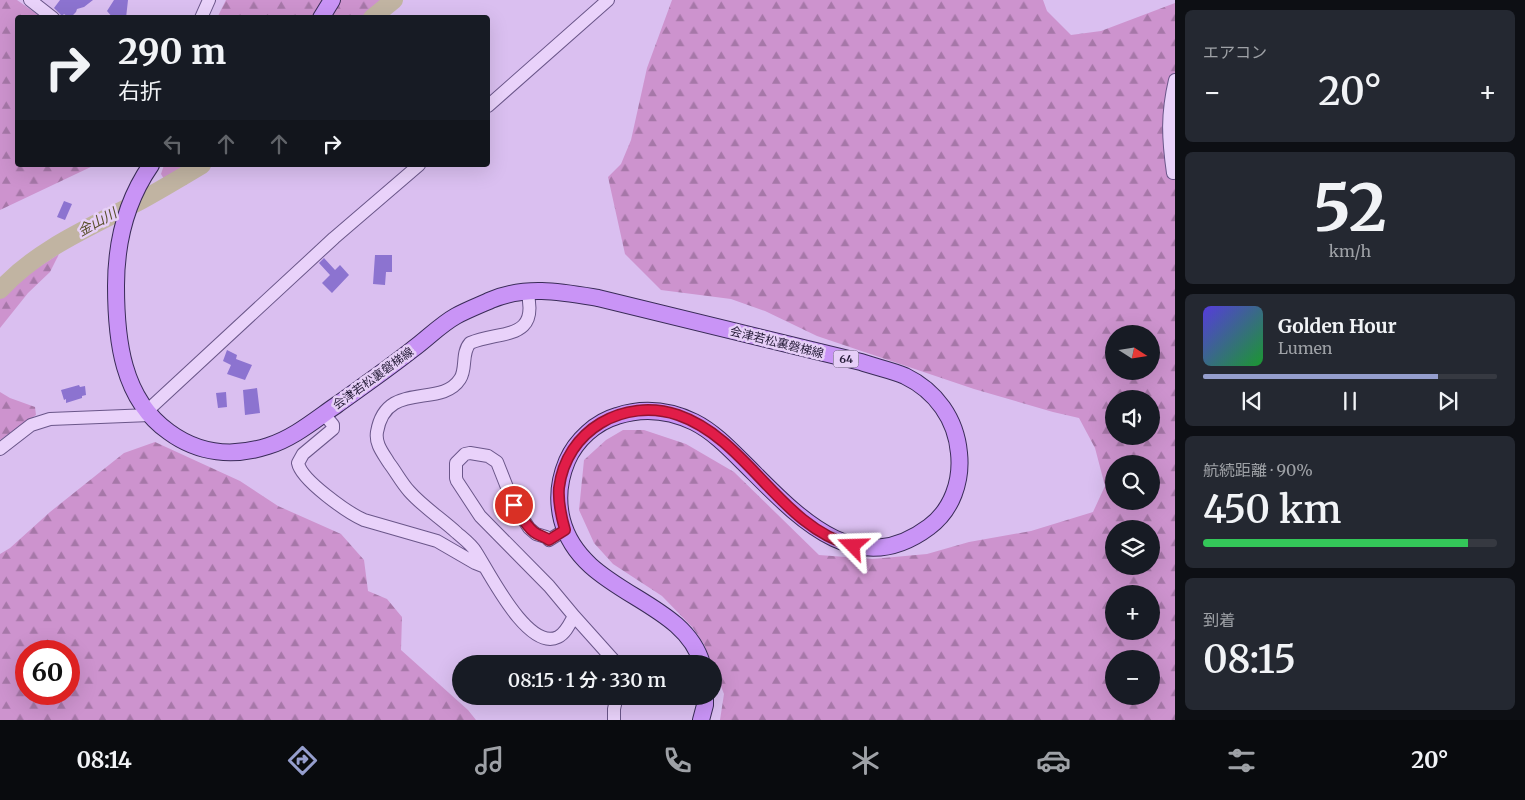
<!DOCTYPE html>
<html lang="ja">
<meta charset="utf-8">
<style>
body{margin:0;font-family:Merriweather,"Noto Sans JP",serif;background:#242831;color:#f1f3f6;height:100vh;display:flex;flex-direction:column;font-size:19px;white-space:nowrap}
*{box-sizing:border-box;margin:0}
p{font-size:16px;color:#9ea1a6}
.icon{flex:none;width:28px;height:28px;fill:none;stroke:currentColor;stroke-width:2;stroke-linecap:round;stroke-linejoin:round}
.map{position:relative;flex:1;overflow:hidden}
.side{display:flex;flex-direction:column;gap:10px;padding:10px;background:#0d0f14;width:350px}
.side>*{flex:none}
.banner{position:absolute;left:15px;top:15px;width:475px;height:152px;border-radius:5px;box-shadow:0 5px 20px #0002;background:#171b24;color:#f1f3f6;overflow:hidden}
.needle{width:32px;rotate:102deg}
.buttons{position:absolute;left:1105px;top:325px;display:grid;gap:10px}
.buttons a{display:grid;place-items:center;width:55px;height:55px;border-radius:50%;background:#171b24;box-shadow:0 5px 20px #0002;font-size:25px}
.speed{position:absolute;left:15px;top:640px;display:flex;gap:10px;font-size:25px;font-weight:700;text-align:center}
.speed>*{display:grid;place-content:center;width:65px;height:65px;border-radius:50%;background:#171b24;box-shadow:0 5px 20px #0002;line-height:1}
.speed .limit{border:8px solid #d22;background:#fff;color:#111}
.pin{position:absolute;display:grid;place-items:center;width:42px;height:42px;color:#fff;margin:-21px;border:2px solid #fff;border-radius:50%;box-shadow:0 1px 5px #0007}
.me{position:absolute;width:55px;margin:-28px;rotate:292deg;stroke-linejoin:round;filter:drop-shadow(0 0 4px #0008)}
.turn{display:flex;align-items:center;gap:18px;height:105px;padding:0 20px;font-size:22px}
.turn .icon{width:65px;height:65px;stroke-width:2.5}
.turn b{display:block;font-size:35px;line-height:42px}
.lanes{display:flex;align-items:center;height:48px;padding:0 20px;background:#0003;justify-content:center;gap:25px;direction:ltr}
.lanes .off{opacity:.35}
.big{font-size:38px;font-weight:600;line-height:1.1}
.side .tile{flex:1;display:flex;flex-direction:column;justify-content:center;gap:8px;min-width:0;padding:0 18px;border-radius:8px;background:#242831}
.side .dial{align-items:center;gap:0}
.dial b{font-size:65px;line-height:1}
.song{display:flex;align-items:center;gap:15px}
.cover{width:60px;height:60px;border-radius:8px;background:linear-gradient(135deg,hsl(250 70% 55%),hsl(130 70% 35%))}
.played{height:5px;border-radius:2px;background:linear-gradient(90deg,#959ecd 80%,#363941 80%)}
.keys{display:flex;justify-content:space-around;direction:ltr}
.heat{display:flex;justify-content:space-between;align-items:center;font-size:28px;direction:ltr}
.charge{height:8px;border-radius:4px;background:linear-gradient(90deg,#34c759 90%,#363941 0)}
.trip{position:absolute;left:452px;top:655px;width:270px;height:50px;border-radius:25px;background:#171b24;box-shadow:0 5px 20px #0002;font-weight:600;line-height:50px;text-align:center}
.tabs{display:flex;height:80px;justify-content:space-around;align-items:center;background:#090b0e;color:#9ea1a6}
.tabs .icon{width:35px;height:35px}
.tabs .on{color:#959ecd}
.tabs b{font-size:22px;color:#f1f3f6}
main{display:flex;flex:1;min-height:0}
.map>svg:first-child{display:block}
</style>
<main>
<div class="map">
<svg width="1175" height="720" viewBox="0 0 1175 720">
<defs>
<pattern id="forest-firs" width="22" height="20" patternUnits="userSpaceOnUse" patternTransform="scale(1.25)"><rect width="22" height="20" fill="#cd93ce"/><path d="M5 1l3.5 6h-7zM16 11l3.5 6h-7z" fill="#a677a8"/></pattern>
</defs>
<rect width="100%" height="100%" fill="#dabff0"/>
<path fill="url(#forest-firs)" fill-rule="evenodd" d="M0 0H17L41 17 18 18V165H95L0 210Z
M226 0H387L378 8 373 17 217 18Z
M672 0H1043L1047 11 1071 35 1101 31 1175 3V720H720L724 694 714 668V664H712L704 644 693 628 662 596 613 564 594 543 579 510 584 460 606 440 623 430H644L686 444 734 472 819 555 872 559 927 554 969 542 1031 531 1093 512 1105 486 1095 448 1079 418 1053 412 974 389 817 336 765 311 731 299 661 290 625 254 608 177 621 164 631 140 647 68ZM1114 334H1151V371H1114ZM1114 399H1151V436H1114ZM1114 464H1151V501H1114ZM1114 529H1151V566H1114ZM1114 594H1151V631H1114ZM1114 659H1151V696H1114Z
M164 165H206L186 185 175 186 164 179 161 174Z
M59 254 50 272 28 293 0 328V299L16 282Z
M0 392 10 398 35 407 36 415 0 440Z
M155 442 240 481 278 506 341 534 364 560 368 591 387 599 402 617 401 650 468 710 476 720H0V554L10 548 50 512 124 453ZM69 651V694H26V651Z"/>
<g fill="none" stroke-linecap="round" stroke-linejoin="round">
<path stroke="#c1b4a2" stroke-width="18" d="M372 18 394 0
M0 290C38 248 93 226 142 200 162 189 182 177 202 165"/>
</g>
<path fill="#8c73d0" d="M60 0H93L84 7 77 9 76 12 70 18 64 14 62 16 54 8Z
M114 0H128L126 18H113L107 11Z
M64 201 72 204 65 220 57 217Z
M375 255H392V272H386L385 285 373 284Z
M324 258 335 270 340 265 349 275 332 293 322 283 330 275 319 263Z
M227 350 237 355 236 359 252 365 245 380 227 374 231 365 223 361Z
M79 385 80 387 85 386 86 395 82 396V398L66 403V399L64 400 61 390Z
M257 388 260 413 245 415 243 390Z
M226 392 227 407 218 408 216 393Z"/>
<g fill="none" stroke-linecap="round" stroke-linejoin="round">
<defs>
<path id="minor" d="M30 0 53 18
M201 18 209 0
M488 106 608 0
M1173 173C1168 138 1167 114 1175 80
M527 291C540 341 501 330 470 343 461 353 467 369 460 379 441 409 386 379 377 432 375 444 383 453 389 463 396 472 401 482 409 491 423 507 442 519 457 533 464 539 472 545 476 552 489 572 528 652 558 637 566 633 570 623 574 616L549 586 480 516 457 481 456 478V463L465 454 470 453 488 456 497 462 514 505 529 528 536 534 546 537 549 540 565 530
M147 411 334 238 419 165
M324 414 333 425V429L303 454 298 463C301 480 348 513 364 520L437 541 475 563 485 567
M0 449 31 425 50 419 150 415
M574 616 617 664
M614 720V709L617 696"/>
<path id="major" d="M321 18 332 0
M151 165C126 201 116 242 116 286 116 339 122 399 169 432 199 454 234 457 268 446 294 438 316 419 338 404 363 386 389 368 413 349 428 338 440 325 456 316 467 310 480 305 491 300 526 285 562 292 598 298L861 362C875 367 891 370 905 376 936 391 956 419 959 453 962 481 952 510 929 527 853 584 793 511 741 460 727 446 712 431 694 422 669 410 644 407 617 416 596 422 576 440 567 461 559 480 557 500 562 520 581 594 684 598 702 664
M701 720 705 705V696"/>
</defs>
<use href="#minor" stroke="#6a5689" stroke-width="14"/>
<use href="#major" stroke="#392b57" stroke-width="18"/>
<use href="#minor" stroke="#e9d2fa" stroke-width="12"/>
<use href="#major" stroke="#c994f6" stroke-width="16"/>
</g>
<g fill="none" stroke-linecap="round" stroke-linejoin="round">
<defs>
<path id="route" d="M514 505C520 514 526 526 534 532 539 536 544 536 549 540L565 530C561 516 558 502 559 488 566 430 624 397 678 415 748 439 780 527 853 546"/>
</defs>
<use href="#route" stroke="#92132f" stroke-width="12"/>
<use href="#route" stroke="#e11d48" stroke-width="9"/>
</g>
<g text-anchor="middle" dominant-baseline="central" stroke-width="5" stroke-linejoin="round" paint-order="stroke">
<rect fill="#e6cff7" stroke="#5f5271" stroke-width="1" x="833.5" y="350.5" width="25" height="17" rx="4"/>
<g font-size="11" font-weight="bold" fill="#251c38">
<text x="846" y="359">64</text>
</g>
<g font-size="12" fill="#251c38" stroke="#e6cff7">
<text transform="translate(777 342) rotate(14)">会津若松裏磐梯線</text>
<text transform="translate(373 378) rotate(-36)">会津若松裏磐梯線</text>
</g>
<g font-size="14" font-style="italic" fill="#594f2a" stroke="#e6cff7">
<text transform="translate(97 222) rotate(-29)">金山川</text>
</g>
</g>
</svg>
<div class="buttons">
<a><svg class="needle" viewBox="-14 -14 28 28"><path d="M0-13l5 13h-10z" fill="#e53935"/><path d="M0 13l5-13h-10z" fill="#9ea1a6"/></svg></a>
<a><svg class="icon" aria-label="sound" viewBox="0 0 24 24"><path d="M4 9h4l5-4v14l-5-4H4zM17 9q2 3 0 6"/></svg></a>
<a><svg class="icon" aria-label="search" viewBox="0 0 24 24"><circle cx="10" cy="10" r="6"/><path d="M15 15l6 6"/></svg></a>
<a><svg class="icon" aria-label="layers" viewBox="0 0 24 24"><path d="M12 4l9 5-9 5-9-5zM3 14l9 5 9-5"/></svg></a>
<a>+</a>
<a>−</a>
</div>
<div class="speed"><div class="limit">60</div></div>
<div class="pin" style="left:514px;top:505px;background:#d93025"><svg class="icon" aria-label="arrive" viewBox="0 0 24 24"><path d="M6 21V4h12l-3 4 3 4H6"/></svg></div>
<svg class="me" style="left:853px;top:546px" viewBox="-20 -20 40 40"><path d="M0-17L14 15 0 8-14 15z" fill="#e11d48" stroke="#fff" stroke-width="4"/></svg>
<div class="trip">08:15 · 1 分 · 330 m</div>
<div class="banner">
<div class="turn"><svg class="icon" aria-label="right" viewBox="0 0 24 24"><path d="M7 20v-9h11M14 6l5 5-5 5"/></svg><div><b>290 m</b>右折</div></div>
<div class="lanes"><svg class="icon off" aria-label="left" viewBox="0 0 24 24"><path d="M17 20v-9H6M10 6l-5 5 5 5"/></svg><svg class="icon off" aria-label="ahead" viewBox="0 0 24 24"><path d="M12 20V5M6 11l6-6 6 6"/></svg><svg class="icon off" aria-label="ahead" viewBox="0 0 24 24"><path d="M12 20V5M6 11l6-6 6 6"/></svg><svg class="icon" aria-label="right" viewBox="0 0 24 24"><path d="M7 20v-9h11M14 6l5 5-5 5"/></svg></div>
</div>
</div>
<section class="side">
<div class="tile"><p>エアコン</p>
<div class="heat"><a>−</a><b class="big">20°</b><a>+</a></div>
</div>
<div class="tile dial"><b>52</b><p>km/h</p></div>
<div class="tile">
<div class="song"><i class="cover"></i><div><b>Golden Hour</b><p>Lumen</p></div></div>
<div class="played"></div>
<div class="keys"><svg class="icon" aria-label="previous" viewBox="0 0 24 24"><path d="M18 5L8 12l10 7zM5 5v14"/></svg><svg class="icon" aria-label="pause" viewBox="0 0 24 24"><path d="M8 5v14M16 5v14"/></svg><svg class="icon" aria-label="next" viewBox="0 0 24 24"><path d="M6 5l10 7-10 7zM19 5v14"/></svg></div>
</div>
<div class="tile"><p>航続距離 · 90%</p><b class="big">450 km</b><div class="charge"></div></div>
<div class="tile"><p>到着</p><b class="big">08:15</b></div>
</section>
</main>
<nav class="tabs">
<b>08:14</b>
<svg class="icon on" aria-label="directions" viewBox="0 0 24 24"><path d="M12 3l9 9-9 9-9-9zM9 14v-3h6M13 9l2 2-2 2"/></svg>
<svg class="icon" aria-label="music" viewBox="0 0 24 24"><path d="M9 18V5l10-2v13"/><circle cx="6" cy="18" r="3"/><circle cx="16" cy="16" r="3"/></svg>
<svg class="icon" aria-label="phone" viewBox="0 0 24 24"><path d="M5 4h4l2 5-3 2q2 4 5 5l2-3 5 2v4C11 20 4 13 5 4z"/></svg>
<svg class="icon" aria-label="climate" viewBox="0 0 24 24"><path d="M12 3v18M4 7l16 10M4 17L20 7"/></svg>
<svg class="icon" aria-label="car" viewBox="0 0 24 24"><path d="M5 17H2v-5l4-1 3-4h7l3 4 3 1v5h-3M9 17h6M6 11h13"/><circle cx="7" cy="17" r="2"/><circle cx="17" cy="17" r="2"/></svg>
<svg class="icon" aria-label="filters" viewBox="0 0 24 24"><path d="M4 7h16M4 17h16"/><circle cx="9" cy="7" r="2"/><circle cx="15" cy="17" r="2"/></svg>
<b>20°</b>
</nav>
